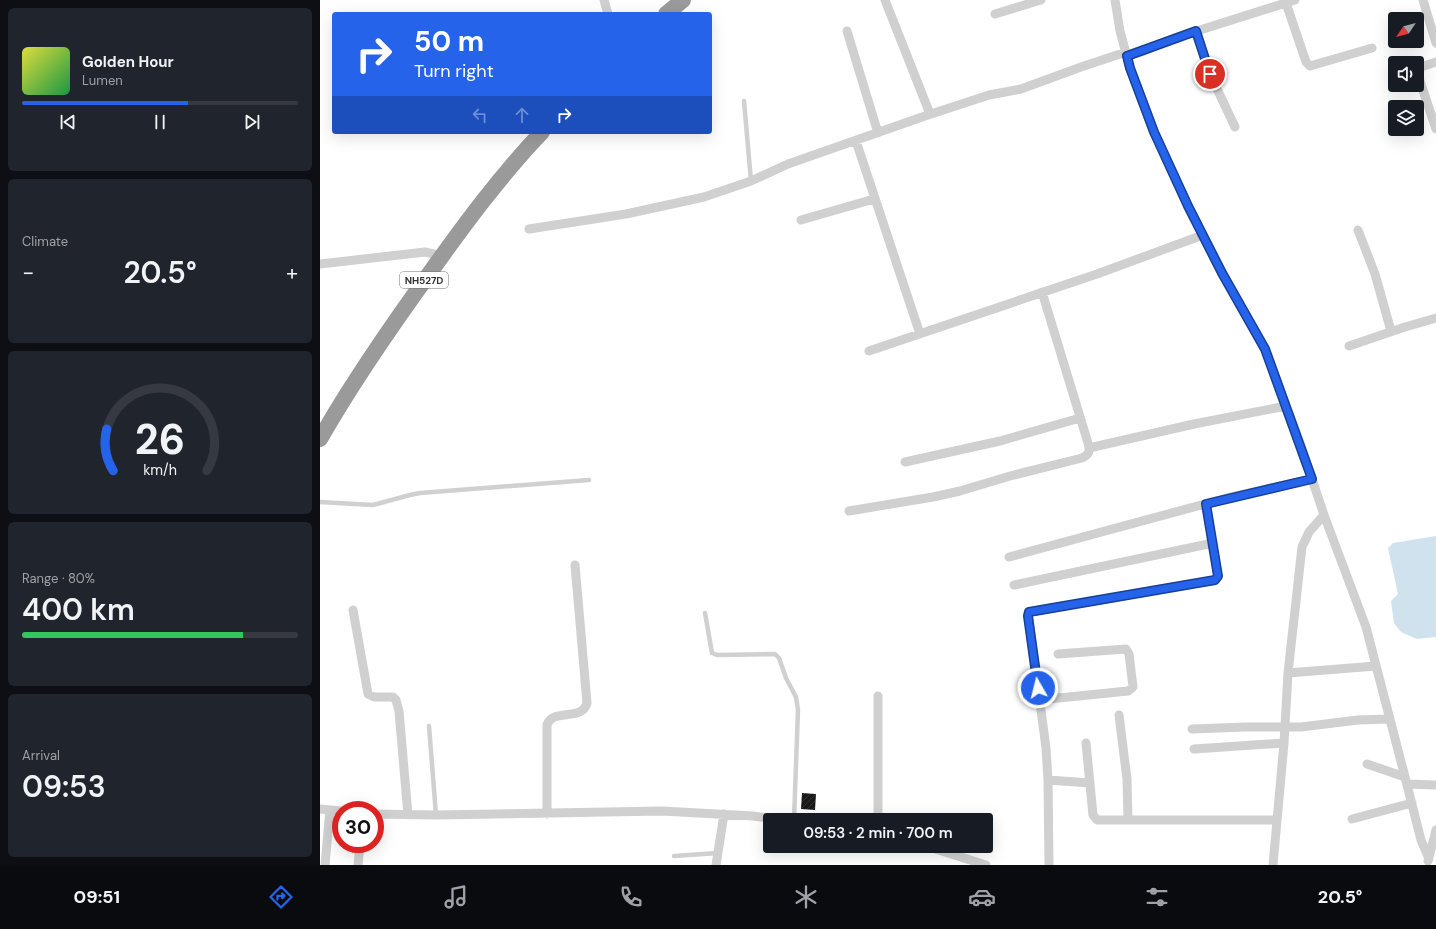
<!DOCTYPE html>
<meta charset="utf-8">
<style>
body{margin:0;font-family:"DM Sans",sans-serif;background:#20242c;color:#f1f3f6;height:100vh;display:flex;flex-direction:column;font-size:15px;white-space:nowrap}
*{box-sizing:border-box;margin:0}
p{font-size:13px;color:#9ea1a6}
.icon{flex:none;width:22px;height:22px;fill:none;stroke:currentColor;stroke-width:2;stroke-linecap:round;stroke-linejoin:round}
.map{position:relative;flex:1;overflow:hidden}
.drawer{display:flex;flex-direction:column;gap:8px;padding:8px;background:#0d0f14;width:320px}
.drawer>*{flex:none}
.top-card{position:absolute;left:12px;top:12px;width:380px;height:122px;border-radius:4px;box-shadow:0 4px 16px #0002;background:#2563eb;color:#fff;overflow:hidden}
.needle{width:26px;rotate:235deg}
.fabs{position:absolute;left:1068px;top:12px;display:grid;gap:8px}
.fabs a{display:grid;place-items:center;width:36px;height:36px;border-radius:4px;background:#171b24;box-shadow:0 4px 16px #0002;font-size:20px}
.speed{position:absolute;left:12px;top:801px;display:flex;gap:8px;font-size:20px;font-weight:700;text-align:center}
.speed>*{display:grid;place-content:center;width:52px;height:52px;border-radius:50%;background:#171b24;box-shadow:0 4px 16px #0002;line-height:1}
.speed .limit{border:6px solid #d22;background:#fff;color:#111}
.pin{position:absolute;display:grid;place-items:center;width:34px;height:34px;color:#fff;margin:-17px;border:2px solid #fff;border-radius:50%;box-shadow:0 1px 4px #0007}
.me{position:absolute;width:44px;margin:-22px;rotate:352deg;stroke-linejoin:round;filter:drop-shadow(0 0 3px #0008)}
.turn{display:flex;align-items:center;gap:14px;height:84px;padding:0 16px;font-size:18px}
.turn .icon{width:52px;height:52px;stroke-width:2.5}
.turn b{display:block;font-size:28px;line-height:34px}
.lanes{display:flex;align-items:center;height:38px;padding:0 16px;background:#0003;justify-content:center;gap:20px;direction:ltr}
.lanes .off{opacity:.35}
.big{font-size:30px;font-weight:600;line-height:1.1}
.drawer .card{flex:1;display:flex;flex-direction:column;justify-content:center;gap:6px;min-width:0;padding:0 14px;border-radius:6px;background:#20242c}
.drawer .dial{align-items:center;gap:0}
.dial svg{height:104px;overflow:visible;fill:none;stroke:#363941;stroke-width:7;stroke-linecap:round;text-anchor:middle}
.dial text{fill:#f1f3f6;stroke:none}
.song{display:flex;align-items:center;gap:12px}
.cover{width:48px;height:48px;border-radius:6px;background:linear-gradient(135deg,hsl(60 70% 55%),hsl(140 70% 35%))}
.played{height:4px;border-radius:2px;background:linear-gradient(90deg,#2563eb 60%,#363941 60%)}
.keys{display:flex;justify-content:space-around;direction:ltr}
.heat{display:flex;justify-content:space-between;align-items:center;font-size:22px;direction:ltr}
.charge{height:6px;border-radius:3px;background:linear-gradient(90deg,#34c759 80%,#363941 0)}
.trip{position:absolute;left:443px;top:813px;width:230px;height:40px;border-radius:4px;background:#171b24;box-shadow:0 4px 16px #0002;font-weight:600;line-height:40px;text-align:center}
.tabs{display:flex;height:64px;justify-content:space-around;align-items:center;background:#090b0e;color:#9ea1a6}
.tabs .icon{width:28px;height:28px}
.tabs .on{color:#2563eb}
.tabs b{font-size:18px;color:#f1f3f6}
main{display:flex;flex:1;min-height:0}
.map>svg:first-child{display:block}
</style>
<main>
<section class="drawer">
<div class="card">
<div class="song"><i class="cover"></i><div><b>Golden Hour</b><p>Lumen</p></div></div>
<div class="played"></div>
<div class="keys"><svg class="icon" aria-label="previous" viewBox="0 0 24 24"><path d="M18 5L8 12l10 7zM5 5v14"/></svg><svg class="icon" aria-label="pause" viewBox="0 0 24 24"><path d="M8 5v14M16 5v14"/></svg><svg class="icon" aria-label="next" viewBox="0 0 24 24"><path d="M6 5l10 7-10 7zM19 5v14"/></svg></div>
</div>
<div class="card"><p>Climate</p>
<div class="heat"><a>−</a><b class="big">20.5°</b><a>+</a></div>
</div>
<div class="card dial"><svg viewBox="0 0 100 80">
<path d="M14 69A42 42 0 1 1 86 69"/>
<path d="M14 69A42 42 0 0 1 9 37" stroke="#2563eb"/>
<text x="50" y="56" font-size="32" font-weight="700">26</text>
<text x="50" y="72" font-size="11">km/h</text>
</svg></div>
<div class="card"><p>Range · 80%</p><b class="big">400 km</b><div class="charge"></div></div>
<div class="card"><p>Arrival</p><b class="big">09:53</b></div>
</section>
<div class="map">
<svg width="1116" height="865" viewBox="0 0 1116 865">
<defs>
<pattern id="building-hatch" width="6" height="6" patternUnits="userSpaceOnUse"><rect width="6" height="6" fill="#1a1a1a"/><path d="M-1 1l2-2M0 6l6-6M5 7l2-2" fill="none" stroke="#333"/></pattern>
</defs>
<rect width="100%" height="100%" fill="#fff"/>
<path fill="#cfe2ee" d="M1116 536V637L1097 639 1081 632 1074 623 1071 601 1078 594 1068 548 1073 543Z"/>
<path fill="url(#building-hatch)" d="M482 793 496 794 495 810 481 809Z"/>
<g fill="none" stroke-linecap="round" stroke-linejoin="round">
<path stroke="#d0d0d0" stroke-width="4.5" d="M424 101 431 181
M0 502 53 505 90 495 100 493 269 480
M385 613 392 653 397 655 455 654 459 658 466 678 476 697 478 710 474 820
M109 726 116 815
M354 856 398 853"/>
<path stroke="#d0d0d0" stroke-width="9" d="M284 0 288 14
M565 0 610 114
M795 0 800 31 810 68 834 132 868 206 902 273 945 349 979 440 1004 515 1046 627 1085 777 1101 840 1109 859
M1103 0 1116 43
M966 3 986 62 990 66 1052 48
M675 14 721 0
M527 31 558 133
M875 31 890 74 915 127
M807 56 821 52 858 37 975 0
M1116 62 1101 67 1097 72 1116 129
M536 141 600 334
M481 220 554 199
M209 229 306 214 384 197 431 181 468 164 605 116 669 95 701 89 761 67 806 52
M1038 230 1055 274 1071 331
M0 264 105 252 122 256
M1029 346 1085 327 1116 318
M549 351 777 274 883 235
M769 448 874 424 966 406
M585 462 680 441 760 418
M529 511 613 497 640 491 690 476 762 458C770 454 770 451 768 443L722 292
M689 557 907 498 992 479
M694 585 893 543
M33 610 48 694 54 697H73L76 700 79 711 88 815
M968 673 1056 666
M558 696V820
M719 700 808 691 813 687 809 654 806 649 738 654
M799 715 807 779 808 820
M872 729 925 727H981L1038 720 1070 719
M766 743 773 815 777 820H956
M874 749 964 743
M1047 764 1085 777
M728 780 770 783
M1087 784 1116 785
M0 809 21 811
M55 814 116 815 342 811 433 816 463 820
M227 814V725C232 708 262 722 267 703L255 565
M1032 819 1092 803
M606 846 666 865
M1108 861 1116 830
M5 865 10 810
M38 865 40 844
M396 865 404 814
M729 865 728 780 726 748 708 613 710 612 895 580 898 576 886 504
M953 865 964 743 968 673 982 547 989 532 1004 515"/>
<path stroke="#9a9a9a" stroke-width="16" d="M346 14 363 0
M0 439C33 381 70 328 109 274 144 225 180 176 222 132"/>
</g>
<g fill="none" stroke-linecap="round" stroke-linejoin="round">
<defs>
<path id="route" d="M718 688 708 616 709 612 895 580 898 576 886 504 992 479 945 349 902 273 868 206 834 132 810 68 807 56 876 31 890 74"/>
</defs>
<use href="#route" stroke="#184099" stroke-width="10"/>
<use href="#route" stroke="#2563eb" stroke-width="7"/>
</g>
<g text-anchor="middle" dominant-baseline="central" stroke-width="4" stroke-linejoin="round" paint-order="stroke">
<rect fill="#fff" stroke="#707070" stroke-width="1" x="80" y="272" width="48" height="16" rx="3"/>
<g font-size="10" font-weight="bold" fill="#333">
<text x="104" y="280">NH527D</text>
</g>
</g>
</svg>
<div class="fabs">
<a><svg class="needle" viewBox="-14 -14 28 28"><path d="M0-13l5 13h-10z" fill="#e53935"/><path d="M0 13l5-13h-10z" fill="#9ea1a6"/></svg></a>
<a><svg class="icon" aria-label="sound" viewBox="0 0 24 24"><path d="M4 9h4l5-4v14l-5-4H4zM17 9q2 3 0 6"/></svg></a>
<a><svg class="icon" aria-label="layers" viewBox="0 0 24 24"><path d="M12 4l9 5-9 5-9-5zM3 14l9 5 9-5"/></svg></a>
</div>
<div class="speed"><div class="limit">30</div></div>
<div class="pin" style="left:890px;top:74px;background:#d93025"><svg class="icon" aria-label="arrive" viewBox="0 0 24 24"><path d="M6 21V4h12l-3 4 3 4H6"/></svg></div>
<svg class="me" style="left:718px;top:688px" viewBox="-20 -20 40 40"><circle r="17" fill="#2563eb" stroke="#fff" stroke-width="3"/><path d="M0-11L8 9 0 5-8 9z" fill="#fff"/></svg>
<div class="trip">09:53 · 2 min · 700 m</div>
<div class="top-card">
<div class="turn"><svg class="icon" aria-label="right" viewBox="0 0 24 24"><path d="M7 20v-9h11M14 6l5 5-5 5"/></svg><div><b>50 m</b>Turn right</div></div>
<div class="lanes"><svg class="icon off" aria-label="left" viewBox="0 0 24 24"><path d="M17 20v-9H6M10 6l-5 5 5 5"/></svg><svg class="icon off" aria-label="ahead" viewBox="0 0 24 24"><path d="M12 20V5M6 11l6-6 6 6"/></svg><svg class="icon" aria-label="right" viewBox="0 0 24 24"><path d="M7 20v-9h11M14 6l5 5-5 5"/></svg></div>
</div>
</div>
</main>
<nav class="tabs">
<b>09:51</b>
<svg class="icon on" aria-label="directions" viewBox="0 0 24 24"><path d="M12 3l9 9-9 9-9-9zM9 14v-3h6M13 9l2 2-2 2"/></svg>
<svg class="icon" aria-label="music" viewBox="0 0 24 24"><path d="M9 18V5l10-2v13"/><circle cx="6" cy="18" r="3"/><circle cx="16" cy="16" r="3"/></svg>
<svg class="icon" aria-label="phone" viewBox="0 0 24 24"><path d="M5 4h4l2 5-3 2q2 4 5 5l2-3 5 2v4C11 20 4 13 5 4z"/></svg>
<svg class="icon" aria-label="climate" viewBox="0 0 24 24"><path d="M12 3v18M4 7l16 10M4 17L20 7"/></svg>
<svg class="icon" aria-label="car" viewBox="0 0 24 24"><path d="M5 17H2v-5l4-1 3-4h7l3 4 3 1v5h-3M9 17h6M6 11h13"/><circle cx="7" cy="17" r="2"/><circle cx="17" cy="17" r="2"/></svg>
<svg class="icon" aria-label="filters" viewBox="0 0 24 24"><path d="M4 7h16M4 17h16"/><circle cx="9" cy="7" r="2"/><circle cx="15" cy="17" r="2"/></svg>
<b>20.5°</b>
</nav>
